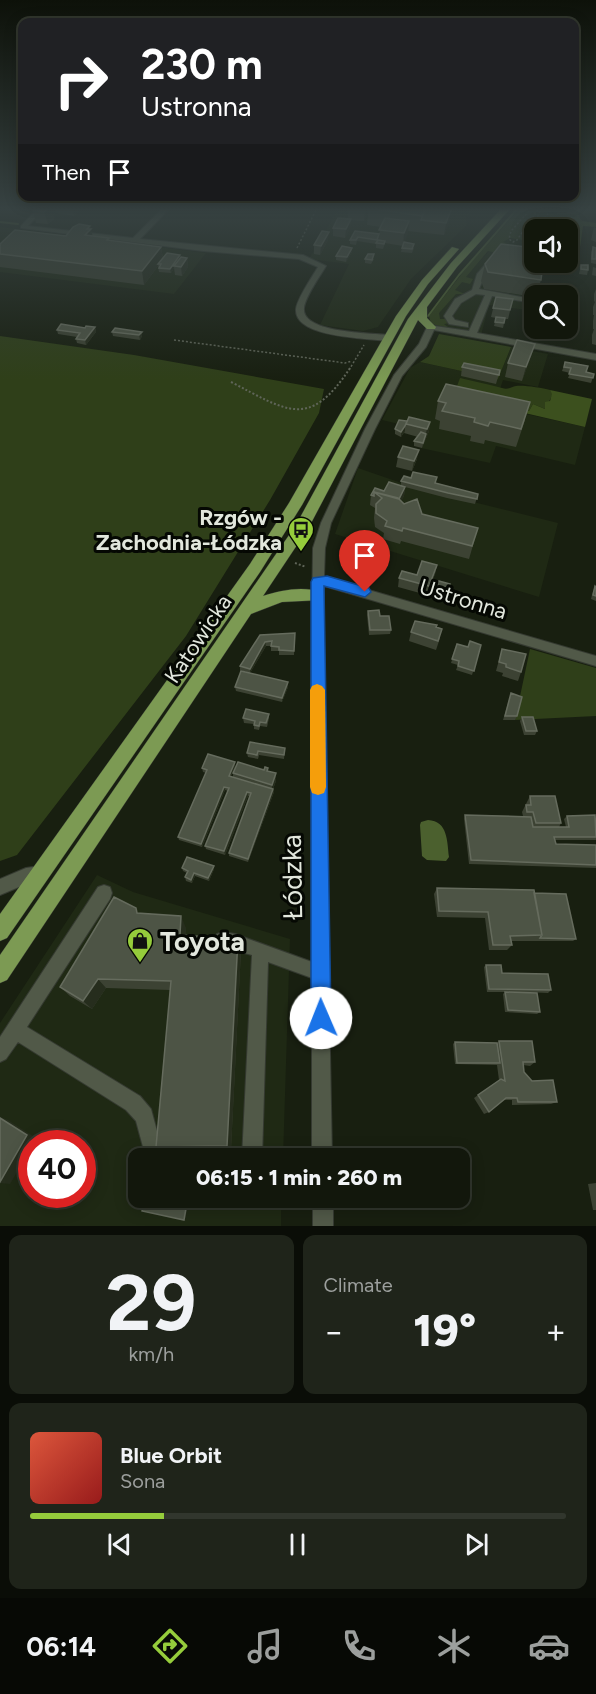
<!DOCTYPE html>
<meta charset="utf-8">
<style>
body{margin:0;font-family:Figtree,sans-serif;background:#1f241a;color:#f1f3f6;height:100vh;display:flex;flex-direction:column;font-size:22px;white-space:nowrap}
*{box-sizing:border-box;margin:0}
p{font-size:20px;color:#9c9f9d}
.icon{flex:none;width:33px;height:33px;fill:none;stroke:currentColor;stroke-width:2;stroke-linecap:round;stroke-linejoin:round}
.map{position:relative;height:1226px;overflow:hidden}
.details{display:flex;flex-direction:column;gap:9px;padding:9px;background:#0a0d07;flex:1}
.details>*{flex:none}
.hud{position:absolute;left:18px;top:18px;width:561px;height:183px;border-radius:12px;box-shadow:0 3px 15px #0003,0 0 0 2px #31362d;background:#202124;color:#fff;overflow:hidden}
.controls{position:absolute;left:524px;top:219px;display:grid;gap:12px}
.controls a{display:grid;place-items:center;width:54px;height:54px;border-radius:12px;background:#12170c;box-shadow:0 3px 15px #0003,0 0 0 2px #31362d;font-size:30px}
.speed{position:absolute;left:18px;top:1130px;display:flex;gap:12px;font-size:30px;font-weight:700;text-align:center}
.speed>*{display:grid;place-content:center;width:78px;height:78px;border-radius:50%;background:#12170c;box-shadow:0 3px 15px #0003,0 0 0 2px #31362d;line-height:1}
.speed .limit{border:9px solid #d22;background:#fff;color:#111}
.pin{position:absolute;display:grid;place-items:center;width:51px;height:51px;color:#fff;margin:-62px -26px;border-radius:50% 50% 50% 0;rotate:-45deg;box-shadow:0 0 6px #0007}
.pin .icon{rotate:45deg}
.me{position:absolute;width:66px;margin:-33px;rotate:359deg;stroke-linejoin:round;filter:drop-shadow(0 0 4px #0008)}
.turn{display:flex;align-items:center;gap:21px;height:126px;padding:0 24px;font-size:27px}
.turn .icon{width:78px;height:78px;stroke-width:2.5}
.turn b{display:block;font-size:42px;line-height:51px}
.then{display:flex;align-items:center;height:57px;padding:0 24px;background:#0003;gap:12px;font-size:22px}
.big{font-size:45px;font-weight:800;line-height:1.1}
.details .widget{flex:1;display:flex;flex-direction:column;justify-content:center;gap:9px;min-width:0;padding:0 21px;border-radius:12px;background:#1f241a}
.details .dial{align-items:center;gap:0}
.dial b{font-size:78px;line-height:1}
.song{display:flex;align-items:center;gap:18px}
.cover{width:72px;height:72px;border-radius:9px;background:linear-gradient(135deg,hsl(10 70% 55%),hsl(0 70% 35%))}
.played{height:6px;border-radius:3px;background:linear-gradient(90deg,#95cc3b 25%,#31362d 25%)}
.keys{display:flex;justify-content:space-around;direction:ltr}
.heat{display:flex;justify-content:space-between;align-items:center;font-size:33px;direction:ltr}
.details .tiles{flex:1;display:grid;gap:9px;grid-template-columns:1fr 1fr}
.widget:last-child{grid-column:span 2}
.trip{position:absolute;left:128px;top:1148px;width:342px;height:60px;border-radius:12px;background:#12170c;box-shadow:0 3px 15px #0003,0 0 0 2px #31362d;font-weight:800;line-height:60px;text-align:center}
.menu{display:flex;height:96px;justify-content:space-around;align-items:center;background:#070905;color:#9c9f9d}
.menu .icon{width:42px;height:42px}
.menu .on{color:#95cc3b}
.menu b{font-size:27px;color:#f1f3f6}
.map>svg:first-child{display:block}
</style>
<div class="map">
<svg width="596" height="1226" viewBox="0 0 596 1226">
<rect width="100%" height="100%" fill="#181f10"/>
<path fill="#1f2914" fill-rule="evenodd" d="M339 208H474L466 218 467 225 411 279 378 327 363 331 320 325 349 264 309 259Z
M0 227 206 253 174 294 0 272Z
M502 237 534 242V262L542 263 537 295 534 296V311L489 305 481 335 437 327 436 316 449 294Z
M511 347 548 354 538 387 503 380 494 407 585 427 575 465 496 446 490 463 421 448 428 431 382 420 410 368 420 362 498 379Z
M358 468 413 487 558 523 539 597 335 534Z
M97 875 133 892 290 939 283 1158H138V1197H281V1226H0V1023ZM32 1143H82V1194H32Z"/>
<path fill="#2f3f19" d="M520 208H580L579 217 550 214 547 229 534 230V242L510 238 503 242 506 243 496 253 488 251 466 277 473 279 470 284 462 282 455 290 465 294H456L439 313 440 319H446L449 323 444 324 449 328 431 324 429 316 467 267Z
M439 334 511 347 498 379 420 362 429 356Z
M0 336 134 355 324 389 319 413 270 500 186 636 17 855 0 861Z
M460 378C474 381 490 385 502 388 508 390 511 387 516 386 524 385 542 388 550 390L553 394 545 409 533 404 529 411 453 397Z
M530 649 596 668V716L515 720Z"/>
<path fill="#3c501e" d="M550 214 579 217 582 221 596 223V227L583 226 579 254 567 252V230H547Z
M550 390 592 399 585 427 516 411 523 409 529 411 533 404 545 409V402L550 401 552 394Z"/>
<path fill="#4b602e" d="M428 820C448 821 447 841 449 857L446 861 427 860 422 856 420 825 421 822Z"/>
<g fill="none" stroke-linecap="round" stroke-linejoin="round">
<path stroke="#4b602e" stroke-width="2" d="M0 222 18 224
M428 316 459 275 518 208"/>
<defs>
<path id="minor" d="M38 208H45L28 226 133 238 163 208H170L140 239 303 255 326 266C320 276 305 297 304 308 301 333 370 333 387 335L391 338 387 341C367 338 294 338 296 309 297 299 312 277 318 267L299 259 203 251 21 228V226Z
M490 259 497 261 485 275 479 289 527 298 531 300 527 302 492 296 477 333 596 354V360L434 330 426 347 402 376 375 429 331 523 325 548 324 577 596 656V666L324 586 323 682 332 1158H312V978L268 962 262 1158H242L252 955 217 946 215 940 217 934 223 932 235 934 312 962 311 682 313 548 321 523 365 429 394 375 419 344 428 325 469 331 485 295 476 294 461 303 452 316 455 320 468 323V327L449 324 444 316 455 299 472 290 477 274Z
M40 866 45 869 48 874 45 879 26 884 0 895V879L26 868Z
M104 885 110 887 112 893 110 899 27 1027 140 1096 151 1109 161 1146 169 1158H146L136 1121 126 1110 18 1042 6 1059 0 1062V1037L98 887Z
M313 1197H333V1226H313Z"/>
<path id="major" d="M502 208H511L457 267 427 307V318L436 327 435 329H427L418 320 309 527 263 596C282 590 302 586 322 592L324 596 322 600 282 602 251 614 7 980 0 983V955L296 525 408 319 451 263Z
M452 247 459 249 428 284 406 316 302 505 260 572 7 938 0 941V914L250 564 289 503 396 316 422 280Z"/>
</defs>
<use href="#minor" stroke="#353a31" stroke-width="2"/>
<use href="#major" stroke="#353a31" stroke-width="1"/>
<path stroke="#5f6558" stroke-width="1.5" stroke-dasharray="2 2" stroke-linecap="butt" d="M532 208 511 231 509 239 513 242 517 240 539 208
M542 230 545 217 553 208
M523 245 542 208
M526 246 534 242
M297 248 317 208
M174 340 345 363 352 361
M349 370 364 345"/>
<path stroke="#5f6558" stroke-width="2" stroke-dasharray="2 2" stroke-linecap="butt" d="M231 382C286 410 309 431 350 368
M295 563 306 567"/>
<use href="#minor" fill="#515948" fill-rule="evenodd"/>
<use href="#major" fill="#7c9a53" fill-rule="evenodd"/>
</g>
<path fill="#3c4233" d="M21 208H79V211L74 216 56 213 53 215 54 219 48 224 36 223 33 210Z
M348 208H450V209L451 210 449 222 444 235 408 231 403 246 385 243 383 249 376 248V244L357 241 356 245 350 244V240L355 231 379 234 381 227 367 225 368 214 364 221 351 220 350 228 345 238 333 236V228L348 219Z
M90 226 92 236 109 238 110 241 161 247 163 258 181 257 187 258 188 267 182 276 175 275 174 268 171 273 159 272 158 266 144 285 0 267V244L66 236Z
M594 227 596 228V242L591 240Z
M328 240 320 255 314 254V245Z
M567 246 572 251 570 257 574 263 571 272 558 269 559 262H567Z
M593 247 596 248V264L591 263V252Z
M352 248V252L346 262 336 260V256Z
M402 248H414L412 253 401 252Z
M365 259H374L371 264 365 263Z
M485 264 534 271 541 280 536 296H534V297L484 289 481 281Z
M581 265 588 270 587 275 579 274Z
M593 267 596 268V276L592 275Z
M596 289V345L592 344V335L594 329H593V321L594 315H593V307L595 302 594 301V294Z
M496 297 513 299 508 319H505L503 328 494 326 496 318 491 317Z
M529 309 534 310 533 322 527 321Z
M95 327 96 332 86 345 77 343 76 339 77 337 58 334 57 330Z
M115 328 142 336 140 340 113 336 112 332Z
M535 344 522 381 505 377 508 363Z
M565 362 586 372 594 374 591 383 568 378 570 373 562 371Z
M462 367 500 370 496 384 461 376Z
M438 401 525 420 516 447 485 440 484 444 470 441 471 436 439 429 440 421 435 419Z
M407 421 430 422 429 431 422 448 414 446V441L418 437 404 433 405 431 401 437 395 434V429Z
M398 457 417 459 412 471 396 467Z
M401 481 436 483 478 494 475 504 447 498 405 487 404 496 401 501 422 514 478 528 469 559 401 541 400 544 383 539 384 533 375 527 374 518 375 508 370 505 371 495 375 488 384 491 401 486Z
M437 565 435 574 427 595 398 587 399 578 417 575Z
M595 586 596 587V601L591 599 593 591Z
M449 588 445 599 434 595 435 591Z
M368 611 380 616 391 630 390 634 369 635 367 615Z
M436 627 440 638 436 650 409 641 411 632Z
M295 633 294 655H279V651H271V646H266L250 673 240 670V666L260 635Z
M457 644 468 647 481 645 472 675 456 670 458 665 451 663Z
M502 649 521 672 518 681 502 676 503 673 496 671Z
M235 687H288L282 702 236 691Z
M511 693 517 716 515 720H503Z
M269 714V718L267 727 260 726 259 730 254 729V724L244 723 243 718Z
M522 717 537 731 535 735H524L520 721Z
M285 748 284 759 259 755 258 759 248 757 247 753Z
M235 762V766L231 776 233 777V773L268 771 276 781 273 789 274 792 248 862 229 856V853L250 797 248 796 225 855 206 849 205 846 228 791 225 790 202 847 179 840 178 837 206 773 203 772 202 768Z
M530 796 561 823 559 827H566L564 819 567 816 596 818V840H555L556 844 596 845V868L469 864 464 819 465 815 523 816 522 812Z
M214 866V869L209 881 195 876 192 883 186 881 185 877 187 873 183 871 182 868Z
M437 888 534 893 576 939 573 941H511L512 945 507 950H489L485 918 437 917 434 894Z
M138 913 186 928 185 936 238 939 241 950 231 1149 163 1150 156 1147 170 990 106 988 92 1009 70 996 60 987Z
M486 965 502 973 551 990 548 993 525 992 540 1012 537 1014 505 1012 503 994 505 992H487L484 967Z
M499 1041 535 1062 530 1066 523 1065 524 1072 532 1081 557 1102 551 1104 512 1105V1100H503L489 1112 484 1114 474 1098 499 1080 497 1065 455 1064 453 1044 455 1042 497 1043Z
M596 1183V1210H593L588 1184Z"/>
<path fill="#262d1d" d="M48 208H55L56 213 53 215 54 219 48 224 44 212Z
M72 208H79V211L74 216Z
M365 208H370H368V214L364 221Z
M451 210 449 222 444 235 446 223Z
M351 219 350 228 345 238 346 229Z
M409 221 408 234 403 246 404 233Z
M90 226 91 229 94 242 85 235 87 229Z
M329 232 328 240 320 255 321 246Z
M161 247 163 260 158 264V266L144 285 142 271Z
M352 248V252L346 262 347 257Z
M180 255 181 259 174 266V268L171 273 170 269Z
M187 258 188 267 182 276 181 267Z
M95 327 96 332 86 345 85 340Z
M142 332V336L140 340 139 335Z
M535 344 531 357 522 381 526 367Z
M430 422 429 431 422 448 427 429Z
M405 426V431L401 437V432Z
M419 450 417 459 412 471 414 461Z
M405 487 404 496 396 512 397 503Z
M437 565 435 574 427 595 429 586Z
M265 642 266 646 250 673V669Z
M288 682V687L282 702V698Z
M235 762V766L229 780V776Z
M276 773V781L273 789 274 792 248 862V859L272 792V785Z
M224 787 225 790 202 847 201 844Z
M247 792 248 796 225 855 224 851Z
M214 866V869L209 881 208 878Z
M194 873 195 876 192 883 191 880Z
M181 916 186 928 185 946 180 935Z
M238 939 241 950 231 1149 227 1146Z
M98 979 106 988 92 1009 83 1001Z
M0 1117 8 1120 36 1138 33 1143H32V1146L10 1184 0 1183Z
M188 1197H190L185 1220H184Z"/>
<path fill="#4d5445" stroke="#656b5d" stroke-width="1.5" d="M35 208H49L44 212 33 210Z
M368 208H425L422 216Z
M426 208H441L451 210 446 223 421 220Z
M338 218 351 219 346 229 333 228Z
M385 218 409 221 404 233 379 230Z
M79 224 90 226 87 229H91L85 235 109 238 107 240 161 247 142 271 0 254V244L15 230 66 236 73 227Z
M322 231 329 232 321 246 314 245Z
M355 231 379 234 377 240 358 237 356 240H350Z
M378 240 385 241 384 244 376 243Z
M404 242 414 244 412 249 402 248Z
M501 244 534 248V262H536L534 271 542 272 541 280 488 272 485 264Z
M342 246 352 248 347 257 336 256Z
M567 246 572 247V251L567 250Z
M593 247 596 248V259H592Z
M167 253 180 255 170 269 159 268 161 264H158Z
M368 254H374L372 260 365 259Z
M567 256 574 257V263L567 262Z
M181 257 187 258 181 267 174 266Z
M581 265H588V270L581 269Z
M550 286 560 287 559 296H548Z
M496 297 513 299 510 310 493 308Z
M529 309 534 310V317L528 316Z
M496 317 505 318 504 323 495 322Z
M61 324 85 328 86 326 95 327 85 340 76 339 80 333 57 330Z
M115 328 142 332 139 335 112 332Z
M517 340 535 344 526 367 508 363Z
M565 362 588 366 586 372 594 374 593 378 569 374 571 368 564 367Z
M464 363 500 370 499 375 462 367Z
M446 384 530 402 521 429 490 422 488 426 474 422 475 418 442 411 446 403 438 401Z
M409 417 430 422 427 429 406 424Z
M399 420 407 421 405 426 401 432 395 429Z
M421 432 426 434 423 443 414 441Z
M403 446 419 450 414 461 398 457Z
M413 472 437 477 435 483 478 494 477 499 448 493 401 481 404 476 411 478Z
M389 482 405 487 399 499 374 492V496L371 495 375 488 384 491Z
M374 492 398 498 404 504 417 499 422 514 478 528 472 546 403 528 402 531 385 526 387 521 376 513V504L382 498Z
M422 561 437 565 429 586 399 578 402 571 417 575Z
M439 581 450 584 446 594 435 591Z
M595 586 596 587V596L593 595Z
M379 610 380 616H389L391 630H370L368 611Z
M415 621 437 625 436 627 442 629 438 641 411 632Z
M295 633 294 651 279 650V647L271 646 272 641 265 642 250 669 240 666 260 635Z
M470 641 481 645 474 671 458 666 459 661 452 659 457 644 468 647Z
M502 649 526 654 521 672 506 667V664L499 662Z
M241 671 288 682 282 698 235 687Z
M511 693 522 697 517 716H505Z
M246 709 269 714 266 723 260 722 259 726 254 725 255 721 243 718Z
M522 717H533L537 731H526Z
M250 742 285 748 284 755 258 751 257 755 247 753Z
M208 754 235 762 229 776 273 789 248 859 229 853 251 793 247 792 224 851 205 846 229 788 224 787 201 844 178 837 207 770 202 768Z
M238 762 264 770 265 767 268 768 267 771 276 773 272 785 233 773Z
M530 796H555L561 823H536L533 812H527L526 805H531Z
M465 815 531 817 533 827H569L567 816 595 815 596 837H554L556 844 596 845V865L471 860Z
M187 857 214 866 208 878 194 873 191 880 185 877 188 871 182 868Z
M437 888 534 890 542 935 510 936 512 945H493L488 912 439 911Z
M534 893 566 894 576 939 540 938 542 935Z
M114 897 136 908 137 913 181 916 180 935 238 939 227 1146 156 1147 171 981 98 979 83 1001 60 987Z
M486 965H501L502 973 548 974 551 990 489 989Z
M505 992 537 993 540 1012 508 1010Z
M499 1041H532L535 1062H523L524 1072 532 1081 553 1080 557 1102H518L517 1098H506L489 1112 478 1095 501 1079 505 1081Z
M455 1042 497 1043 500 1063H457Z
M0 1118 27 1135 0 1182Z
M145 1197H188L184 1220 142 1211Z"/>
<linearGradient id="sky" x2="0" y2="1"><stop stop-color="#0d1109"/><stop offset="0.55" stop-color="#374242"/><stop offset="1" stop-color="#374242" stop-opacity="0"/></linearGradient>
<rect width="596" height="380" fill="url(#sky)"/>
<path fill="#1a73e8" stroke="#114b97" stroke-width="1.5" d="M327 576 369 588 371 592 365 597 324 586 331 1018 328 1025 321 1028 314 1025 311 1018V582L313 578Z"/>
<path fill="#f59e0b" d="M317 684 322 686 325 690 326 787 324 793 318 795 312 793 310 787V690L312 686Z"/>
<defs>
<symbol id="bus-pin" viewBox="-11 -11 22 30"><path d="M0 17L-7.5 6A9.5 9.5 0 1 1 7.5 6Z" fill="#95cc3b" stroke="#050803"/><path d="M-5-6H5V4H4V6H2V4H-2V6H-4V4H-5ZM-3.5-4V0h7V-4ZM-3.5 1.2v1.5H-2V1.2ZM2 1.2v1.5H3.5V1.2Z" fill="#111"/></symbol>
<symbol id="shop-pin" viewBox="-11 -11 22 30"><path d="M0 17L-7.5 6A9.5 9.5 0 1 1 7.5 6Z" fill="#95cc3b" stroke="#050803"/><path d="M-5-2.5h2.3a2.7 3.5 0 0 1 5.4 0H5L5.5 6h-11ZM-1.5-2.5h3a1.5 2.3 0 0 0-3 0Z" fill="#111"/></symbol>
</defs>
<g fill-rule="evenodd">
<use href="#bus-pin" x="286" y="515" width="30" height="40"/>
<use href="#shop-pin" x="125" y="926" width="30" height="40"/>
</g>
<g text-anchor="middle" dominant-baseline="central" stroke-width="6" stroke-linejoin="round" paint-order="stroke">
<g font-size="22" font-weight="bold" fill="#e2e7dd" stroke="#050803" text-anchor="end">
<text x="282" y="517">Rzgów -<tspan x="282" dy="25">Zachodnia-Łódzka</tspan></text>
</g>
<g font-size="22" fill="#e2e7dd" stroke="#050803">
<text transform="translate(463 599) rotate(17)">Ustronna</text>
<text transform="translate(198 639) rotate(-56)">Katowicka</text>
</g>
<g font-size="27" fill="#e2e7dd" stroke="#050803">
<text transform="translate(292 877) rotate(-91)">Łódzka</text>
</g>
<g font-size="27" font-weight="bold" fill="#e2e7dd" stroke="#050803" text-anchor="start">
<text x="160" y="941">Toyota</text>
</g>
</g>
</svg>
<div class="controls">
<a><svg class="icon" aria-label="sound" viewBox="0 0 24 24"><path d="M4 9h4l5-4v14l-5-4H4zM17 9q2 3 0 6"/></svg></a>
<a><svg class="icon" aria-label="search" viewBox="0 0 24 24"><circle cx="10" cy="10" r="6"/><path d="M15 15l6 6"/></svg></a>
</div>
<div class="speed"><div class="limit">40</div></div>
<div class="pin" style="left:365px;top:592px;background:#d93025"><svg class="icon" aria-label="arrive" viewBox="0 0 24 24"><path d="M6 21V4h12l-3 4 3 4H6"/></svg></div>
<svg class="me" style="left:321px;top:1018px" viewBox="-20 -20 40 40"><circle r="19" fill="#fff"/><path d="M0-13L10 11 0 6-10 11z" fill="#1a73e8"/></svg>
<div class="trip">06:15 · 1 min · 260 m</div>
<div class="hud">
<div class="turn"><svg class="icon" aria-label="right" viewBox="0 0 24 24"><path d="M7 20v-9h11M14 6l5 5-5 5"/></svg><div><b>230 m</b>Ustronna</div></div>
<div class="then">Then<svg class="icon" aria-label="arrive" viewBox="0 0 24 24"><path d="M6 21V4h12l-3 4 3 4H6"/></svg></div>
</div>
</div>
<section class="details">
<div class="tiles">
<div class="widget dial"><b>29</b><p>km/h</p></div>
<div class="widget"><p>Climate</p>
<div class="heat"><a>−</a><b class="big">19°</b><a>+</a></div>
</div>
<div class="widget">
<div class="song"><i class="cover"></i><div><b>Blue Orbit</b><p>Sona</p></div></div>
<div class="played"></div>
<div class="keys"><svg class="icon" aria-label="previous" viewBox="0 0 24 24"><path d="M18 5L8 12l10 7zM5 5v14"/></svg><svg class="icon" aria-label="pause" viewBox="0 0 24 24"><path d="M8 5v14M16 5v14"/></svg><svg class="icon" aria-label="next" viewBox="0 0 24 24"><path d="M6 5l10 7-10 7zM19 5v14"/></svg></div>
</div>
</div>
</section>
<nav class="menu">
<b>06:14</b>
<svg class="icon on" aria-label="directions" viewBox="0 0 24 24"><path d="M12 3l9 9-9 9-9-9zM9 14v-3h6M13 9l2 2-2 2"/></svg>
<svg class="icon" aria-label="music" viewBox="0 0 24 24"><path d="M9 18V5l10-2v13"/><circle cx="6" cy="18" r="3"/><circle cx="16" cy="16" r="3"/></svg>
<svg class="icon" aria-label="phone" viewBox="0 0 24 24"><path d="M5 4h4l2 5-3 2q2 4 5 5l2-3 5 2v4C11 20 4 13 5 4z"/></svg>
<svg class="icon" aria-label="climate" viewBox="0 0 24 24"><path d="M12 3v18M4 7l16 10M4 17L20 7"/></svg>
<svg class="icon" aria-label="car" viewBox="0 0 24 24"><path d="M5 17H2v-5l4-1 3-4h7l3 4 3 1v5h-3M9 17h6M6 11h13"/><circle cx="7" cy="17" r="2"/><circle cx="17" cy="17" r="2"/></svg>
</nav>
